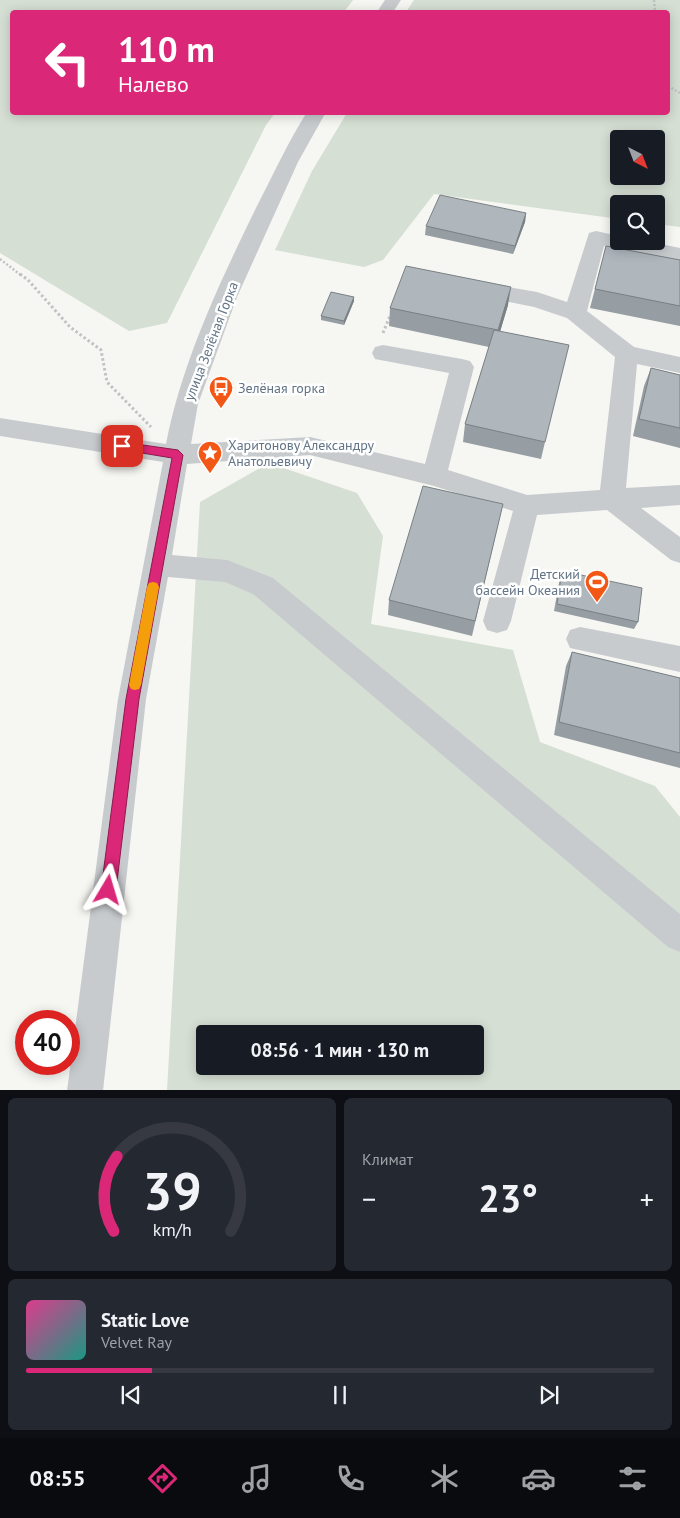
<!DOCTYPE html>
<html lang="ru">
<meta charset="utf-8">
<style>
body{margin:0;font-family:"PT Sans",sans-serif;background:#242831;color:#f1f3f6;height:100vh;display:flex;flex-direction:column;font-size:19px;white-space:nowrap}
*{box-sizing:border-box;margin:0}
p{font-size:16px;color:#9ea1a6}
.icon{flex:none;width:28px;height:28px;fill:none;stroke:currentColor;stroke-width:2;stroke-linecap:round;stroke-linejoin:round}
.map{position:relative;height:1090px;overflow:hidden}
.drawer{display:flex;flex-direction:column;gap:8px;padding:8px;background:#0d0f14;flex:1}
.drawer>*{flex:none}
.guide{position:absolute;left:10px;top:10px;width:660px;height:105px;border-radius:5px;box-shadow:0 2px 12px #0003;background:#db2777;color:#fff;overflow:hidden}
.needle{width:32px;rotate:138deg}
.controls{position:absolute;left:610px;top:130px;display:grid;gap:10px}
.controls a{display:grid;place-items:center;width:55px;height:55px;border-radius:5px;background:#171b24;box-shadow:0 2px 12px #0003;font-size:25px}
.speed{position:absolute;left:15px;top:1010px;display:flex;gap:10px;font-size:25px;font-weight:700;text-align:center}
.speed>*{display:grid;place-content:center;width:65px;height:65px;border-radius:50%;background:#171b24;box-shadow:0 2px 12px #0003;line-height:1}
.speed .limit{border:8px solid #d22;background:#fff;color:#111}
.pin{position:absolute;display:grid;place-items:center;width:42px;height:42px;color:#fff;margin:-21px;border-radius:10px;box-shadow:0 2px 8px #0006}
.me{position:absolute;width:55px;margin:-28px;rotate:7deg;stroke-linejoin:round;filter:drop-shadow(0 0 4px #0008)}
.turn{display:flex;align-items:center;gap:18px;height:105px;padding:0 25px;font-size:22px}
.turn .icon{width:65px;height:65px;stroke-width:2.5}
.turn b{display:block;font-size:35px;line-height:42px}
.big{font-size:38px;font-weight:600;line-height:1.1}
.drawer .tile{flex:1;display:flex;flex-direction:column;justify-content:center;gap:8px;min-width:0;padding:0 18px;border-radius:8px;background:#242831}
.drawer .dial{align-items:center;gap:0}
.dial svg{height:130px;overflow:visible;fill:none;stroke:#363941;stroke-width:7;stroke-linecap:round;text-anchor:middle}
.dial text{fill:#f1f3f6;stroke:none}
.song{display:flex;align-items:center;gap:15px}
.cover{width:60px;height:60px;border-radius:8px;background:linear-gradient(135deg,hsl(330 70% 55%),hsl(170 70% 35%))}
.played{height:5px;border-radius:2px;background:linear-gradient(90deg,#db2777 20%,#363941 20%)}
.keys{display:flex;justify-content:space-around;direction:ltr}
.heat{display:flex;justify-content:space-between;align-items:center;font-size:28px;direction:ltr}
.drawer .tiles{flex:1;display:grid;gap:8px;grid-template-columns:1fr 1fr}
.tile:last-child{grid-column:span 2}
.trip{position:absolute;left:196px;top:1025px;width:288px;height:50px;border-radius:5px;background:#171b24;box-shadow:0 2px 12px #0003;font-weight:600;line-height:50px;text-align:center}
.menu{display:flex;height:80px;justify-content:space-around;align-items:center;background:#090b0e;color:#9ea1a6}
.menu .icon{width:35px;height:35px}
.menu .on{color:#db2777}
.menu b{font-size:22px;color:#f1f3f6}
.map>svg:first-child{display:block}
</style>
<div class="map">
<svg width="680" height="1091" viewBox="0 0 680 1091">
<rect width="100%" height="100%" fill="#f6f6f2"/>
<path fill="#d6dfd3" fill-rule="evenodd" d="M0 0H353L344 12H12V112L275 113 266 125 167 323 129 331 0 253Z
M414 0H680V227L656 224V204H619V219L434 194 383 260 364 267 275 250 312 171 347 113 668 112V12H406ZM619 139H656V176H619Z
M269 463 357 493 383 536 371 624 513 650 540 742 655 786 680 817V1090L167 1091 200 502ZM205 1034H475V1066H205Z"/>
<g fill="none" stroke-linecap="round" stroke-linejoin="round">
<path stroke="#c0c2c4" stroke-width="2.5" stroke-dasharray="2 2" stroke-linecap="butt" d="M654 0 655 12
M668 86 680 93
M0 259 22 276"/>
<path stroke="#c0c2c4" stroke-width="3" stroke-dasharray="2.5 2.5" stroke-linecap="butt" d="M20 274 28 280 70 327 101 350 107 382 151 427
M383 333 390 316"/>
<path fill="#c8cbce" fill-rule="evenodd" d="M385 0H401L393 12H377Z
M307 112H326L298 162 237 297 198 404 191 444 310 437 425 464 449 373 375 359 372 353 375 347 383 345 462 359 470 361 474 367 448 470 527 495 600 490 615 357 567 318 534 307 466 293 463 288 466 283 474 281 537 292 567 302 589 233 596 231 619 236V241H646L680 248V262L604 246 587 311 634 347 680 357V373L637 364 626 488 680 485V505L641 508 680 537V563L671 560 607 510 537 515 511 621 507 630 497 633 487 630 483 621 513 511 434 486 310 455 187 464 172 555 227 560 273 578 680 914V952L668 947 253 594 225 582 168 577 146 699 103 1091H67L118 699 163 462 0 436V418L166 444C182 361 220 282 257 206 273 175 288 142 307 112Z
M580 627 680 646V672L570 648 566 639 570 630Z"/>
</g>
<path fill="#969da3" d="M526 213 525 222 513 254 425 235 426 226Z
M606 246 680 260V326L590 308Z
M354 297V301L344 325 321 320V316Z
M508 305 500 331 545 442 541 459 463 442 465 424 489 347 389 326 390 308Z
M651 368 680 375V448L633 436 644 386Z
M503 504 472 636 388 615 389 600Z
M562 571 638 622 634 629 554 611 560 578Z
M572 652 680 678V768L554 735 566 666Z"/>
<path fill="#7a8084" d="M526 213 525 222 513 254 515 246Z
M511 287 508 305 495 349 498 330Z
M354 297V301L344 325V321Z"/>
<path fill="#afb7bd" stroke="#7a8084" d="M440 195 526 213 515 246 426 226Z
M606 246 680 260V306L595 289Z
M406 266 511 287 498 330 390 308Z
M331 292 354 297 344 321 321 316Z
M494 330 569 345 545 442 465 424Z
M651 368 680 375V428L639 419Z
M423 486 503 504 475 621 389 600Z
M562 571 642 588 638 622 557 604Z
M572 652 680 678V753L559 722Z"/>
<path fill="#db2777" stroke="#8e194d" d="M122 442 178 450 183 455 139 699 116 890 113 895 108 897 104 895 101 890 126 699 172 458 118 449 117 446 118 443Z"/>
<path fill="#f59e0b" d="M153 582 157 583 159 587 141 685 139 689 135 690 131 689 129 685 147 587 149 583Z"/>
<defs>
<symbol id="bus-pin" viewBox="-11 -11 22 30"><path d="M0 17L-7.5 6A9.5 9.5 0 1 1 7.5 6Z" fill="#f35715" stroke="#fff"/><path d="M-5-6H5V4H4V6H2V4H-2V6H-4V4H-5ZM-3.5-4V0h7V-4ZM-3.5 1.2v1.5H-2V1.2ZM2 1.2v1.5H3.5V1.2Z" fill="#fff"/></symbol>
<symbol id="sight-pin" viewBox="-11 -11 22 30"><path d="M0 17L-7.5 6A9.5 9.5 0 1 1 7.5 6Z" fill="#f35715" stroke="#fff"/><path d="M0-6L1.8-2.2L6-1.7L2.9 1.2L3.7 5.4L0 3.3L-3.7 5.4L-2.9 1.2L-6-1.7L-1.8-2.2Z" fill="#fff"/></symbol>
<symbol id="stadium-pin" viewBox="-11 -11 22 30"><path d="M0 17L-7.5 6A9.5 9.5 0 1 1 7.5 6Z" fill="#f35715" stroke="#fff"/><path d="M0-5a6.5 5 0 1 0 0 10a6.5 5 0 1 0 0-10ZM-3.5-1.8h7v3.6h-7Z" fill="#fff"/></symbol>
</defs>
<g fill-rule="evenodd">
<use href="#bus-pin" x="207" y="374" width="28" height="38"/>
<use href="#sight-pin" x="196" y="439" width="28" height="38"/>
<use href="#stadium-pin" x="583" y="568" width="28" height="38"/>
</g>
<g text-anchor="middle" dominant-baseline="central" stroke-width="5" stroke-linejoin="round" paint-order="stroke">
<g font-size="14" fill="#627486" stroke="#fff">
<text transform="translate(211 341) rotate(-69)">улица Зелёная Горка</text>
</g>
<g font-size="14" fill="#627486" stroke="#fff" text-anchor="start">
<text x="238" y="388">Зелёная горка</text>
<text x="228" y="445">Харитонову Александру<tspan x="228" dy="16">Анатольевичу</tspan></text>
<text x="580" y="574" text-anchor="end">Детский<tspan x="580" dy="16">бассейн Океания</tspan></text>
</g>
</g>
</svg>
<div class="controls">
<a><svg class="needle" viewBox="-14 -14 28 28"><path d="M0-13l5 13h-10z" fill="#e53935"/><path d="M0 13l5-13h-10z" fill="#9ea1a6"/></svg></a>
<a><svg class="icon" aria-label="search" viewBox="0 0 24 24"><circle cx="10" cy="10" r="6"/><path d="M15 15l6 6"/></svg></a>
</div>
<div class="speed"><div class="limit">40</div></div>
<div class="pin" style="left:122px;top:446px;background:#d93025"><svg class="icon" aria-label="arrive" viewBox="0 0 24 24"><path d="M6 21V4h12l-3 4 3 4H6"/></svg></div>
<svg class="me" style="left:108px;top:890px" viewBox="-20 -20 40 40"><path d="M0-17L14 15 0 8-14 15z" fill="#db2777" stroke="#fff" stroke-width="4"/></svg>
<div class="trip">08:56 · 1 мин · 130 m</div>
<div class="guide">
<div class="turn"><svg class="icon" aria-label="left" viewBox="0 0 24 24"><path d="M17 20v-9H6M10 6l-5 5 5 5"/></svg><div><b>110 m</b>Налево</div></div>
</div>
</div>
<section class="drawer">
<div class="tiles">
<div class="tile dial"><svg viewBox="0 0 100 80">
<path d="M14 69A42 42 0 1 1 86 69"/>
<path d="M14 69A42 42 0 0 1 16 23" stroke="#db2777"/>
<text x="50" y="56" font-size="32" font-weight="700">39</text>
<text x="50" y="72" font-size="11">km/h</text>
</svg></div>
<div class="tile"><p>Климат</p>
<div class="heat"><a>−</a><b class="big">23°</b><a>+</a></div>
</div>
<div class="tile">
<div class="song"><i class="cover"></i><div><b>Static Love</b><p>Velvet Ray</p></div></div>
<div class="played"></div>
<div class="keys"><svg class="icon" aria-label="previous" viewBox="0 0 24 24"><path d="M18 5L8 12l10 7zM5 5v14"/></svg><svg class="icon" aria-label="pause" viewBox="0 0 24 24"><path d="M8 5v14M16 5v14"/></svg><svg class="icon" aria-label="next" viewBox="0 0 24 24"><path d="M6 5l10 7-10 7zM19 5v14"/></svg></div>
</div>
</div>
</section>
<nav class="menu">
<b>08:55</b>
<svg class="icon on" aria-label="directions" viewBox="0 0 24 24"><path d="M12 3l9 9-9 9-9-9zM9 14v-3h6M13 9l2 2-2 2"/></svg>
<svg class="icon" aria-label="music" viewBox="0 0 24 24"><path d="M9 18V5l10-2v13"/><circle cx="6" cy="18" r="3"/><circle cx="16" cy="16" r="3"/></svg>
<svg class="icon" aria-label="phone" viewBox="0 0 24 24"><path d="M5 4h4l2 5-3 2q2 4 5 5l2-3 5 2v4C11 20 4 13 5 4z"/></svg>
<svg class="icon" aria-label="climate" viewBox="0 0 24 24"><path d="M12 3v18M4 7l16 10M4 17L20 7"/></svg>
<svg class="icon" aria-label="car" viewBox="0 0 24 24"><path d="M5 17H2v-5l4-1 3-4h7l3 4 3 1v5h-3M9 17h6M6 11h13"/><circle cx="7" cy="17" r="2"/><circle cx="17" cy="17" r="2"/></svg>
<svg class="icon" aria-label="filters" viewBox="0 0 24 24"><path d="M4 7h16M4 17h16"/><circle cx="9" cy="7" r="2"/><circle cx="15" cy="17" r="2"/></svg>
</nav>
